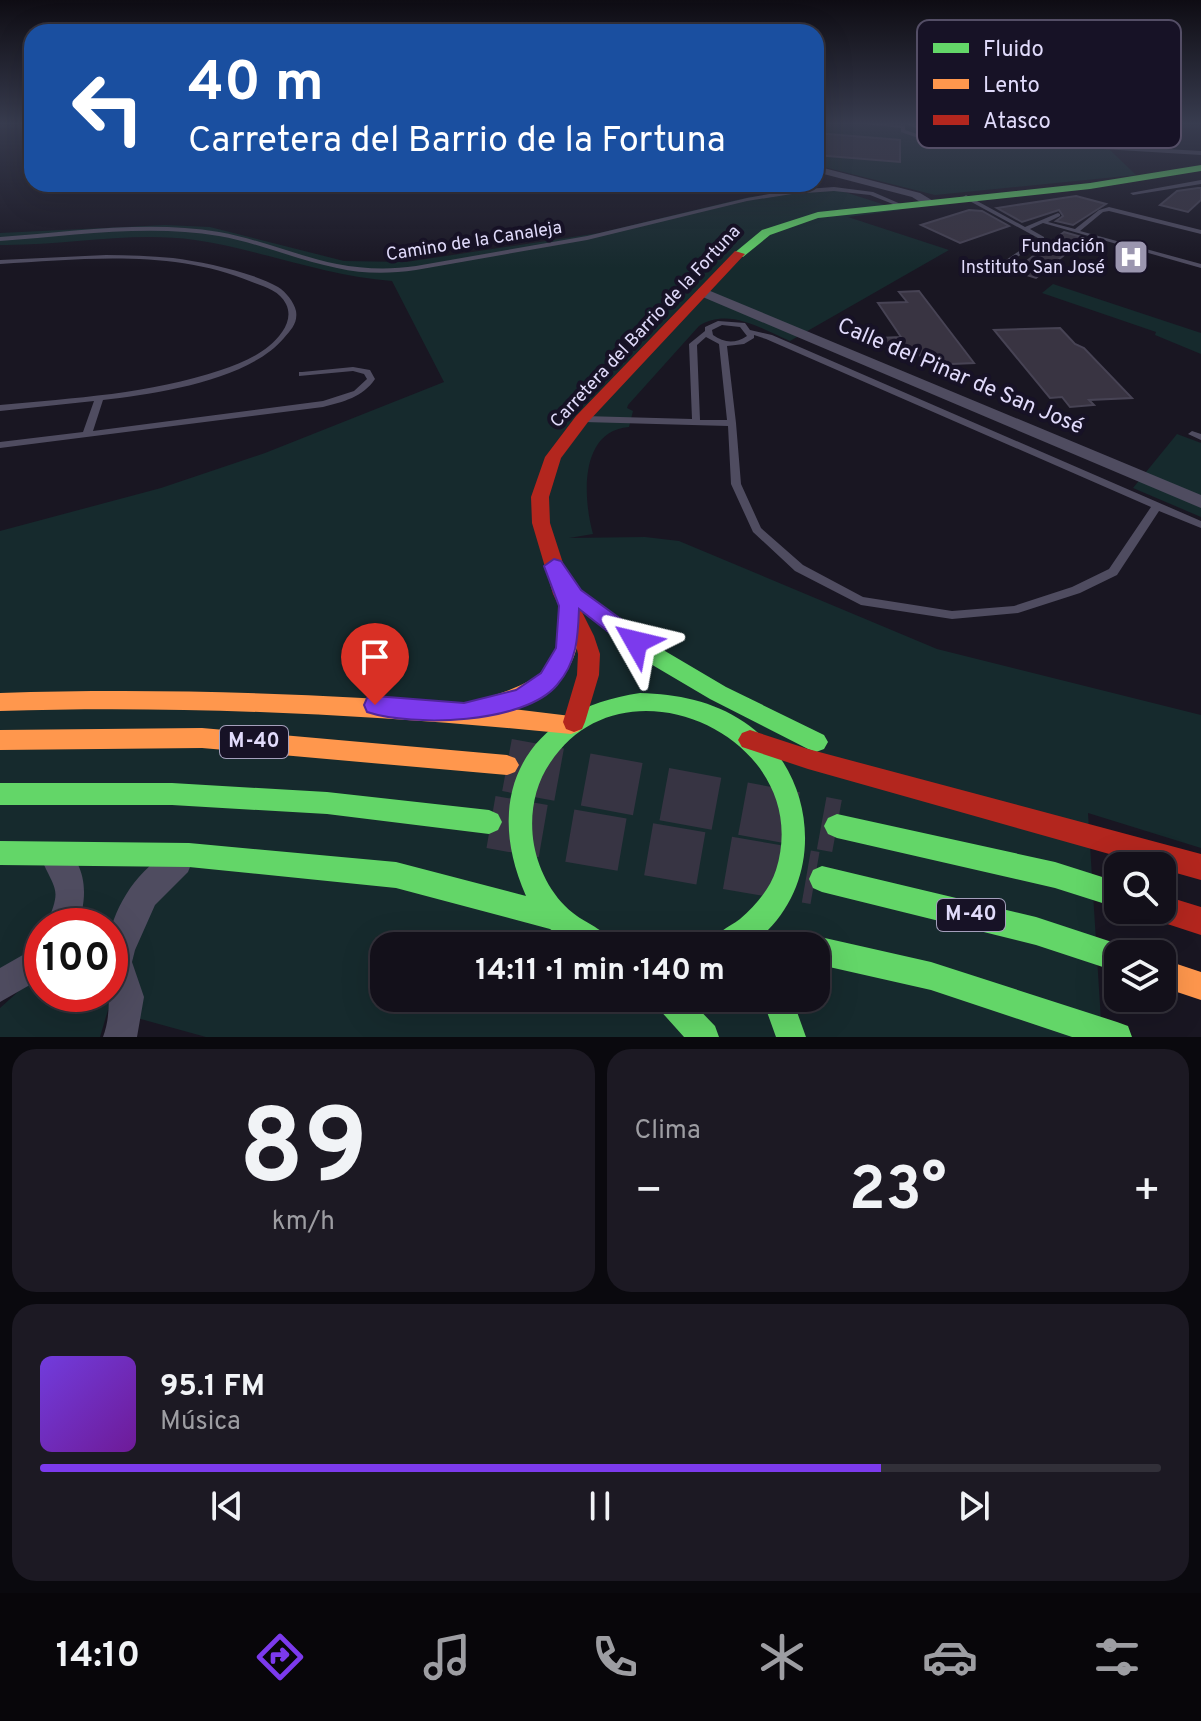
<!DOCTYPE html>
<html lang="es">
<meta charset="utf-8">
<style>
body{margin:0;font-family:Overpass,sans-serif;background:#1c1923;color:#f1f3f6;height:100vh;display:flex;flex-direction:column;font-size:30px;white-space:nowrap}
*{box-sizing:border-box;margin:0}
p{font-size:26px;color:#9d9da2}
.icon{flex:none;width:44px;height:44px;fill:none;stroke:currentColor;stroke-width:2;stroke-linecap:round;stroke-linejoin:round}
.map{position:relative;height:1037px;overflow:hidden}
.drawer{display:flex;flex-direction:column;gap:12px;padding:12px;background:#0a090e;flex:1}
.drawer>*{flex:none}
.banner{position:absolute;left:24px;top:24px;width:800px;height:168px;border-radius:24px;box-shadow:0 8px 32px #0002,0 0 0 2px #323039;background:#1a4fa0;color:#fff;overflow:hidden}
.fabs{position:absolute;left:1104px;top:852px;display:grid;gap:16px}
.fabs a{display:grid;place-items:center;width:72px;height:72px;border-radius:16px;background:#13101a;box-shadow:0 8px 32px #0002,0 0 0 2px #323039;font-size:40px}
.speed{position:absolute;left:24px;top:908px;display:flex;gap:16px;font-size:40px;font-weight:700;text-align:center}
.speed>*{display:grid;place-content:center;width:104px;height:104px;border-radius:50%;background:#13101a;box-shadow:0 8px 32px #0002,0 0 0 2px #323039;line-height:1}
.speed .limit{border:12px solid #d22;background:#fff;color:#111}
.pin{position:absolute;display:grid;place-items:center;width:68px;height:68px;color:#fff;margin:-82px -34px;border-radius:50% 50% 50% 0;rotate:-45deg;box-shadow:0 0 8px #0007}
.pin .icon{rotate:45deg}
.me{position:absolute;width:88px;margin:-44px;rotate:307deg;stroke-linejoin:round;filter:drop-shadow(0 0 6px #0008)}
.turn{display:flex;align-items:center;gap:28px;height:168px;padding:0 32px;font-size:36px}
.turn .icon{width:104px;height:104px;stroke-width:2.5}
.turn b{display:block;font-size:56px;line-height:68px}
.big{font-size:60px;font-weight:700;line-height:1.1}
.drawer .widget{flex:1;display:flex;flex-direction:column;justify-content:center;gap:12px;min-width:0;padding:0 28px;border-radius:24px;background:#1c1923}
.drawer .dial{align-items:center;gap:0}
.dial b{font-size:104px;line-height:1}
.song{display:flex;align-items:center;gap:24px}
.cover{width:96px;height:96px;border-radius:12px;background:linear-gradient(135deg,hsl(260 70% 55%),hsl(280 70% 35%))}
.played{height:8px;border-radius:4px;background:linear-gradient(90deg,#7c3aed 75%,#323039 75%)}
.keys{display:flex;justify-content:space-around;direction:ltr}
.heat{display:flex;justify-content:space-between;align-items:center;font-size:44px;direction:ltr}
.drawer .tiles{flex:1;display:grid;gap:12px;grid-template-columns:1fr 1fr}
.widget:last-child{grid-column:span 2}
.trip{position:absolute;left:370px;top:932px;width:460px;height:80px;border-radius:24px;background:#13101a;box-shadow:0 8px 32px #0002,0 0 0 2px #323039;font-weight:700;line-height:80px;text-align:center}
.tabs{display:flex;height:128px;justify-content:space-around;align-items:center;background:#08060a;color:#9d9da2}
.tabs .icon{width:56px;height:56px}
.tabs .on{color:#7c3aed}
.tabs b{font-size:36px;color:#f1f3f6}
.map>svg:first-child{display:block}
</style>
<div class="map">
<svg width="1201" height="1037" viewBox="0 0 1201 1037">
<rect width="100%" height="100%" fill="#191622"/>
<path fill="#162a2d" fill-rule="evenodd" d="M816 122H1011L1110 150 1136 175 935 195 816 165Z
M832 188 901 210 848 217 949 250 790 341C762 329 728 307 699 326L628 405 627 408 633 411 629 427C579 431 583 498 593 534L569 538 645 537 679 541 937 649 1201 715V848L1088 813 1102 1037H206L108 1010 100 1037H0V1008L20 990 0 980V531L161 488 265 453 444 382 392 281C325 276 262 250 195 240 131 231 64 246 0 245V233L165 225 210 227 344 261 406 262 599 233 749 197ZM42 926H110V994H42ZM384 946H816V998H384Z
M1053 284 1201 333V354L1155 335 1156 332 1042 293Z
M1177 434 1201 443V517L1133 488Z"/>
<path fill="#393442" stroke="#474354" stroke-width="2" d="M816 133 900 140V162L816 155Z
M1198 188H1201V200L1188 212 1160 205 1177 191Z
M1076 196 1106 204 1073 225 1056 221 1063 216 1059 210 1022 222 997 208Z
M969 210 982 211 1009 226 960 243 921 225Z
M1064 232 1085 238 1036 278 1014 271Z
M919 291 974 363 927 365 919 354 891 356 880 338 901 337 878 303 907 302 899 292Z
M1060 328 1075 344 1084 348 1132 398 1089 400 1094 405 1070 407 1062 397 1050 398 994 330Z"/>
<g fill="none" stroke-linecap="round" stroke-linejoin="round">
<path stroke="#373443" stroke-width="53" stroke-dasharray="53 27" stroke-linecap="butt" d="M507 765 837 826
M491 822 815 878"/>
<path fill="#4f4c60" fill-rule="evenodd" d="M846 122 901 125V122H911L952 137 1201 151V155L952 140 938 145 901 132V128ZM905 124 946 138 938 141 905 130Z
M1201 180V184L1133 195 1130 193Z
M834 187 873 192 903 205 898 206 870 195 834 191 792 194 747 201 587 240 416 270C389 274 363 274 337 268 297 260 259 243 219 236 147 224 72 236 0 241V237C72 232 147 220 219 232 259 239 297 256 337 264 363 269 389 270 416 266L587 236 747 198 792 190Z
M966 195 1025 227 1058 213 1060 214V216L1048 222 1075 229 1099 210 1109 207 1201 230V234L1109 211 1103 212 1080 231 1201 264V268L1043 223 1030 229 1044 237V239L1010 262H1006V260L1038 238 964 198 963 197Z
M106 255C128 255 151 256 173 258 203 262 252 272 278 287 286 292 294 302 296 311 298 323 291 330 284 338 249 380 156 394 103 400L93 431 323 401 354 391 367 379 364 374 353 371 299 376V372H302L353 367 370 370 375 379C363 397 343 402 323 407L0 448V442L83 432 94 401 0 411V405C74 398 150 394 221 370 237 365 256 357 269 346 281 336 294 320 286 304 280 291 265 287 252 282 173 249 83 259 0 264V260Z
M718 321 745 323 750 330 772 335 1201 521V528L1159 511 1117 575 1080 593 1018 613 952 619 861 605 795 571 753 532 731 484 728 426 584 422 580 419 584 416 692 419 689 344 705 331V327ZM722 325 740 327 747 336C735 344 724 343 713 335L712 330ZM754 335 766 339 1151 507 1109 569 1072 587 1014 606 952 611 863 597 803 565 761 528 741 484 736 423 727 346 744 344 754 338ZM706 337 719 344 727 420H700L697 345Z
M1192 431 1201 434V440L1188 434Z"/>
<path fill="#4f4c60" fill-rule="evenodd" d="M816 166 920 193 935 202 925 205 912 197 816 172Z
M703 288 1201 495V508L698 295V289Z
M55 844C88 857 89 898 77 926H46C62 887 56 893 41 858L45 848Z
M178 848 188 852 192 862 188 872 155 905 135 950 132 962 144 997 137 1037H103C116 1002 102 968 110 933 118 898 145 861 178 848Z
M42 944V978L0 1002V968Z"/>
<path fill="#63d668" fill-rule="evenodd" d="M1201 165V171L1090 189 818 218 770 235 743 257 733 254 762 230 818 212 1090 183Z
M574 588 581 590 665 651 726 687 824 735 828 742 824 749 816 752 808 749 710 699 649 663 567 600 564 595 567 590Z
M640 693C677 694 713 701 744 722 813 768 827 870 768 930L799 936 803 946H709C715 932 728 928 740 919 755 906 770 889 776 870 817 739 624 649 550 763 534 786 529 817 534 845 539 872 554 900 577 916 590 925 606 930 613 946H574L550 929 396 888 189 867 0 865V841L189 843 396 862 526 896C480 792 528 709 640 693Z
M0 783H172L327 792 489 810 498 814 502 822 498 830 489 834 327 814 172 805H0Z
M837 814 1055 862 1118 882V908L1055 888 837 838 828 834 824 826 828 818Z
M822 866 1036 917 1118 944 1128 948 1130 954H1118V972L1036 945 822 892 813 888 809 879 813 870Z
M816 936 931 962 1117 1022 1128 1026 1132 1037H1072L931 990 816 964V946H804L806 940Z
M653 998H688L715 1026 719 1037H684L658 1008Z
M762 998H792L806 1037H776Z"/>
<path fill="#ff974d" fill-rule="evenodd" d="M569 599 576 601C580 609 579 617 579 626 580 669 551 695 513 709L579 717 582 724 579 731 571 734C381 715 191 705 0 711V693C157 688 314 693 471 705L472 702C504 691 549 684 557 644 560 632 558 619 559 606L562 601Z
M202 728 507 755 515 758 519 765 515 772 507 775 202 748 0 750V730Z
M1162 959 1201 972V1000L1162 987Z"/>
<path fill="#b3261e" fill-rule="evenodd" d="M735 251 745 254 588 422 561 458 549 497 550 523 573 594 594 636 600 654 599 675 585 722 582 729 574 732 566 729 563 722 577 675 578 654 574 636 553 594 532 523 531 497 545 457 576 416Z
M750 730 808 749 1201 854V880L1162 869V866H1152L808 769 742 747 738 740 742 733Z
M1162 895 1201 907V935L1152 919 1149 910H1162Z"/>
</g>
<linearGradient id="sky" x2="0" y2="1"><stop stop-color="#0e0c13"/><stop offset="0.46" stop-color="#383c4f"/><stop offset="1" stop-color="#383c4f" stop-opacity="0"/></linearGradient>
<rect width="1201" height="268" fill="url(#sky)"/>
<path fill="#7c3aed" stroke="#51269a" stroke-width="2" d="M554 559 561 561 581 590 644 636 647 642 644 648H629L579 609C578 637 577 662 557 685 524 724 413 727 367 712L364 705 367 698 375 696 464 703 516 690 541 673 556 648 559 606 544 566Z"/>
<defs>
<symbol id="hospital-square" viewBox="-11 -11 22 22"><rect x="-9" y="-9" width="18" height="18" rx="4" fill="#9b96af" stroke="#171226"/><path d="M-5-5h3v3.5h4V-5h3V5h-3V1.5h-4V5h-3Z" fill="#fff"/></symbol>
</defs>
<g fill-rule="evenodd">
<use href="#hospital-square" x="1111" y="237" width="40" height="40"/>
</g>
<g text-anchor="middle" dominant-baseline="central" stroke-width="8" stroke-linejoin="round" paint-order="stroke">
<g font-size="18" fill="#e1dbfb" stroke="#171226">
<text transform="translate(474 242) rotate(-9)">Camino de la Canaleja</text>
<text transform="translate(646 327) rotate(-47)">Carretera del Barrio de la Fortuna</text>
</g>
<g font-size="18" fill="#e1dbfb" stroke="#171226" text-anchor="end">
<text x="1105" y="247">Fundación<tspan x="1105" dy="21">Instituto San José</tspan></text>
</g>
<g fill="#171226" stroke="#a49fbb" stroke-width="2">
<rect x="220" y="726" width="68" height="32" rx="6"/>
<rect x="937" y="899" width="68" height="32" rx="6"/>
</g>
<g font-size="20" font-weight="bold" fill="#e1dbfb">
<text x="254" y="742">M-40</text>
<text x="971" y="915">M-40</text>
</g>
<g font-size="22" fill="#e1dbfb" stroke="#171226">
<text transform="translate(960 377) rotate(23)">Calle del Pinar de San José</text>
</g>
</g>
<rect x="917" y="20" width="264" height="128" rx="12" fill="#171226" stroke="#544e66" stroke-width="2"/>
<rect x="933" y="43" width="36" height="10" fill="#63d668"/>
<rect x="933" y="79" width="36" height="10" fill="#ff974d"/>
<rect x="933" y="115" width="36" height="10" fill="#b3261e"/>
<g font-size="22" fill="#e1dbfb">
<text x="983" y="56">Fluido</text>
<text x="983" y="92">Lento</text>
<text x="983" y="128">Atasco</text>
</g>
</svg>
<div class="fabs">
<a><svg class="icon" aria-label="search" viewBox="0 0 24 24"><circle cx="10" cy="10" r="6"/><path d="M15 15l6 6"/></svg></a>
<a><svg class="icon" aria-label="layers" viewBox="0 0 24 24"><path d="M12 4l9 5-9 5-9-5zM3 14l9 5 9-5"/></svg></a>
</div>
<div class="speed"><div class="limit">100</div></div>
<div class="pin" style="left:375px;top:705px;background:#d93025"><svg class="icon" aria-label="arrive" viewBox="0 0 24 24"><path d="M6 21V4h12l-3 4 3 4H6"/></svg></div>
<svg class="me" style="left:636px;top:642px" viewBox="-20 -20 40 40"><path d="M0-17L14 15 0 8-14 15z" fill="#7c3aed" stroke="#fff" stroke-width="4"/></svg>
<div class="trip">14:11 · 1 min · 140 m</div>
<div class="banner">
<div class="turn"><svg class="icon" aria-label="left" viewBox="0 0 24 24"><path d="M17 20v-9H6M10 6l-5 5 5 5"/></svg><div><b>40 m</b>Carretera del Barrio de la Fortuna</div></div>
</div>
</div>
<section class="drawer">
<div class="tiles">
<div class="widget dial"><b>89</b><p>km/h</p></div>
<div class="widget"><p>Clima</p>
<div class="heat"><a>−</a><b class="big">23°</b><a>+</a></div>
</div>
<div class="widget">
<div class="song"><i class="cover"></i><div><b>95.1 FM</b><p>Música</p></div></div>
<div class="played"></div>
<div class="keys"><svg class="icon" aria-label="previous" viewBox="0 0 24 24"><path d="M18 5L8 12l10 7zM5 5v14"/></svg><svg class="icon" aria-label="pause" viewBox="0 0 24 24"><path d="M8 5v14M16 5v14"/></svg><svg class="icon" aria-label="next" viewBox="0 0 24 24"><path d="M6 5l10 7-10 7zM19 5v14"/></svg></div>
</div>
</div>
</section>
<nav class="tabs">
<b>14:10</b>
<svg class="icon on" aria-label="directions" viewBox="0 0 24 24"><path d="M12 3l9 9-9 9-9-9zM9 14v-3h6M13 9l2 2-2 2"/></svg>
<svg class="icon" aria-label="music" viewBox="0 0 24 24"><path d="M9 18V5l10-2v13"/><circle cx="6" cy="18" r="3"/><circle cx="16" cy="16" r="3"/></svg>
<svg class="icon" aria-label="phone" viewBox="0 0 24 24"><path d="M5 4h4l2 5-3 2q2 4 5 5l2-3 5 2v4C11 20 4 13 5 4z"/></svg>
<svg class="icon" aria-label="climate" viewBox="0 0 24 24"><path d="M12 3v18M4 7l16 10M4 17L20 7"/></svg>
<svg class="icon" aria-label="car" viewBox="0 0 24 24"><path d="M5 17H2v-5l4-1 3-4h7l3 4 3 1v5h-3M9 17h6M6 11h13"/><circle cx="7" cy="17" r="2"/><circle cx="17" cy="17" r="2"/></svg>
<svg class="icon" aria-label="filters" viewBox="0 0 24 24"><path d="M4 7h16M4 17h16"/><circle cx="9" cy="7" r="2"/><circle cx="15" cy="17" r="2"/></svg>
</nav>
